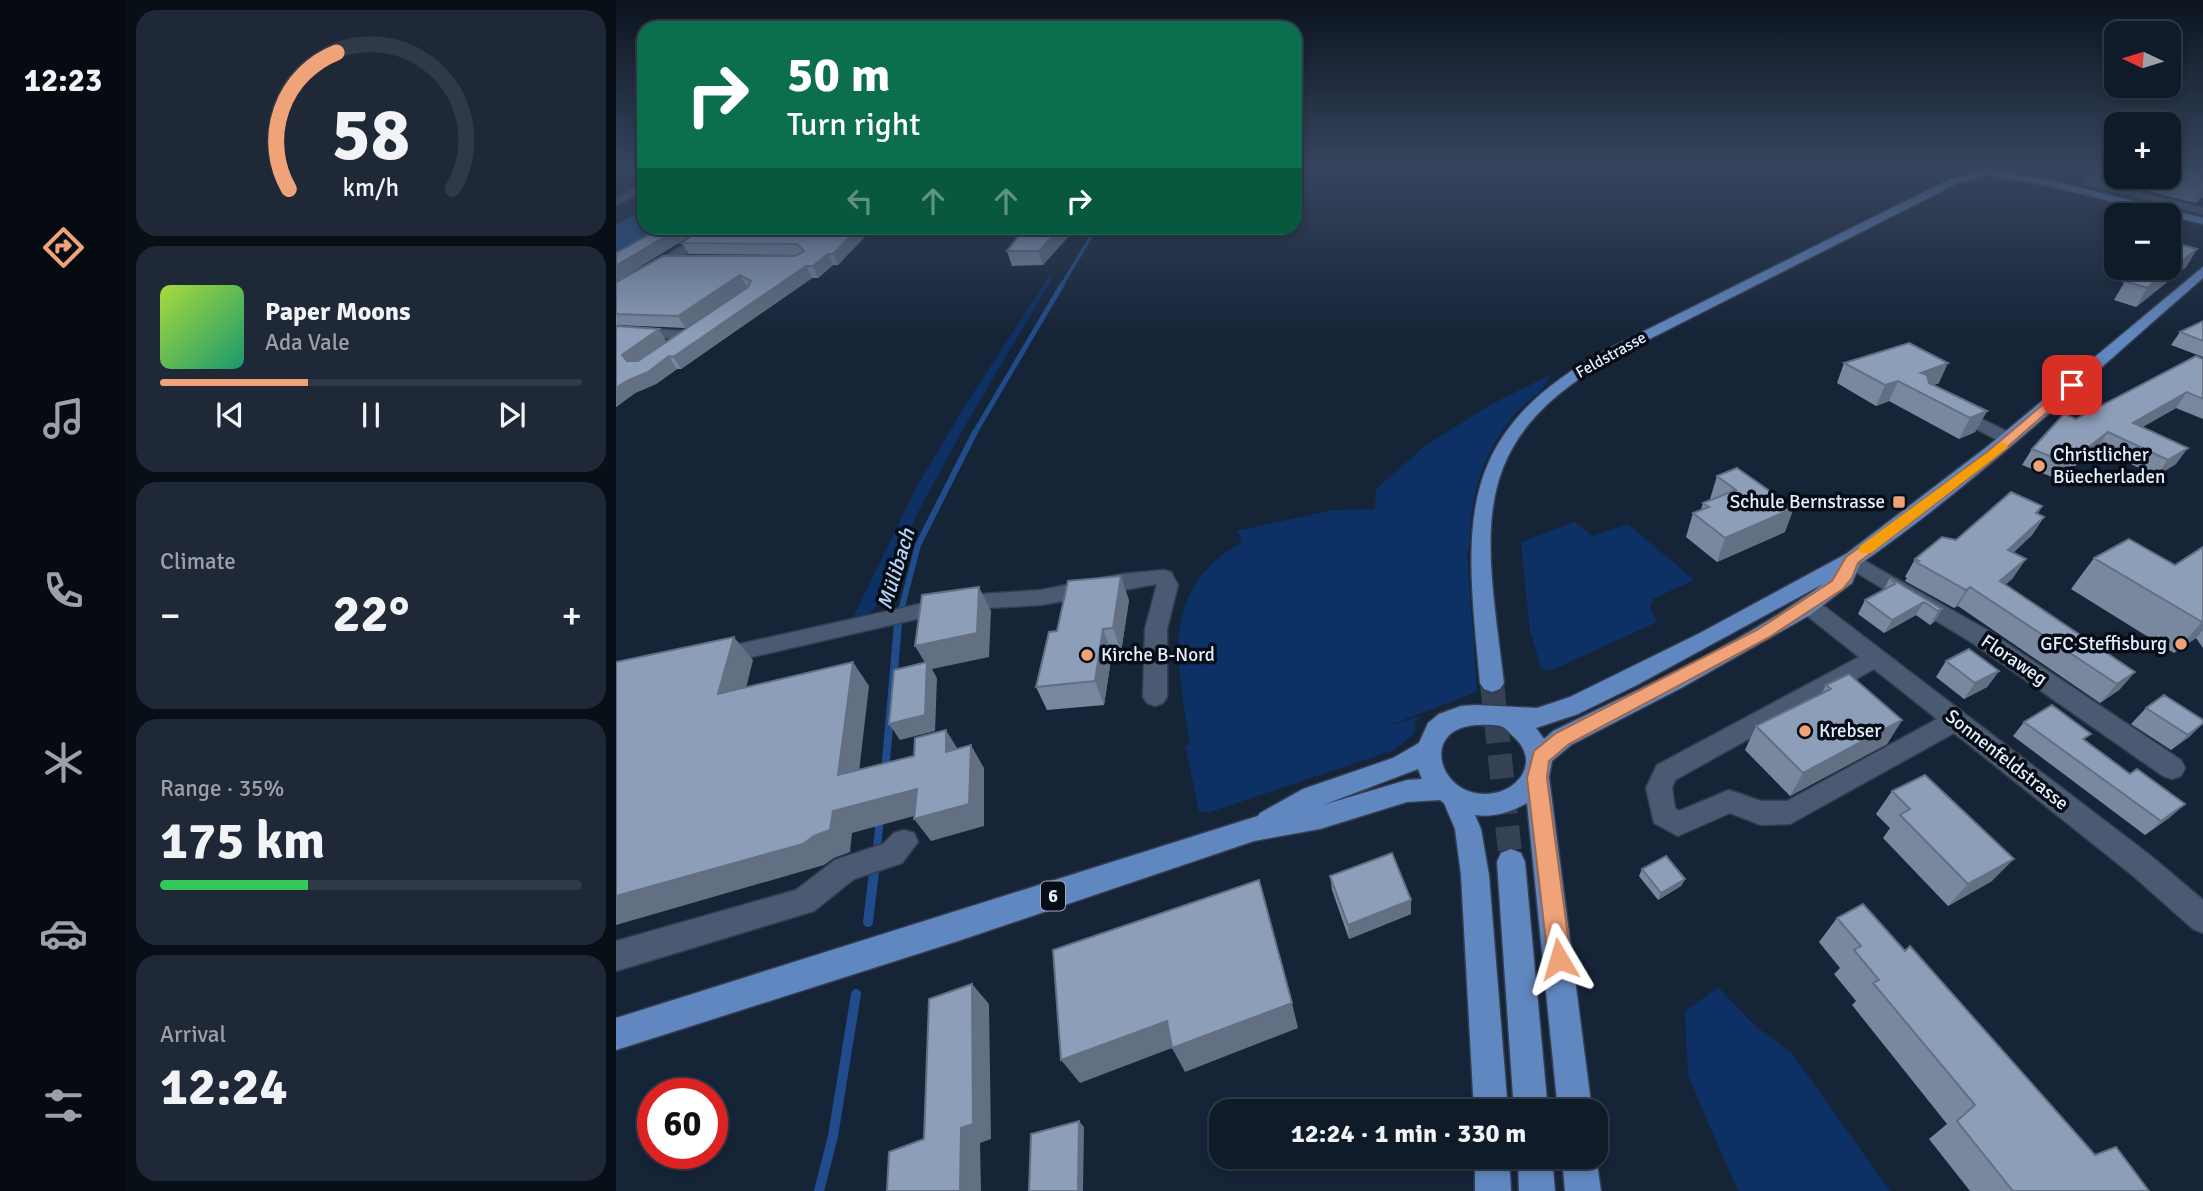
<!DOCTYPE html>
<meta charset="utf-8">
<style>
body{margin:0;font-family:Signika,sans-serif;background:#1e2836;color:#f1f3f6;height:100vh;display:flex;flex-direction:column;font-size:26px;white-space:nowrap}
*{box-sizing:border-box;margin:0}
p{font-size:23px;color:#9ca1a8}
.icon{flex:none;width:38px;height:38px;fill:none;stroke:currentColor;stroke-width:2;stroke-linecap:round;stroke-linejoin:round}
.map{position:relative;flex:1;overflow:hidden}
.details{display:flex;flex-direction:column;gap:10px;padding:10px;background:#090f17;width:490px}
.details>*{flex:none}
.banner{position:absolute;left:21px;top:21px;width:665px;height:214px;border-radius:21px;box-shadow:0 4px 10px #0003,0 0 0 2px #303947;background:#0b6e4f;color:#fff;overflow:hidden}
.needle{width:46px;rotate:274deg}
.buttons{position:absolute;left:1488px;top:21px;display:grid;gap:14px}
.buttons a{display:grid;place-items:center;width:77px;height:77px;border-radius:14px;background:#101b2a;box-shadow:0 4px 10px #0003,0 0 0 2px #303947;font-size:35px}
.speed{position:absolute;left:21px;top:1078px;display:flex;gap:14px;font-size:35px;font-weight:700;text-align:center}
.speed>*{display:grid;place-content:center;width:91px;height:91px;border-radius:50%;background:#101b2a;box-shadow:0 4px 10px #0003,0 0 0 2px #303947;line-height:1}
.speed .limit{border:10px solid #d22;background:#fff;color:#111}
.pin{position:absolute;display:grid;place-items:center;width:60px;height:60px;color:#fff;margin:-30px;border-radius:14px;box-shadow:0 4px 10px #0006}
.me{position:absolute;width:77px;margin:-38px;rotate:353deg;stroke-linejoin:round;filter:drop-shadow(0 0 5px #0008)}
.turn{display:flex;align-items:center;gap:24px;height:147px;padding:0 35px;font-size:32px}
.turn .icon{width:91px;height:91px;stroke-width:2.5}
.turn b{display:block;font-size:49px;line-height:60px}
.lanes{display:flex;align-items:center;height:66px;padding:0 35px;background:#0003;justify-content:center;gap:35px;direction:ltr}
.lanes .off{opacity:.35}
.big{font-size:52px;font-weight:700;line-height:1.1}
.details .widget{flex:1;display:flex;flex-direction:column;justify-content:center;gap:10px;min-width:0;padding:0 24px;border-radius:21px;background:#1e2836}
.details .dial{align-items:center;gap:0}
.dial svg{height:182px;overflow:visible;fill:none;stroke:#303947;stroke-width:7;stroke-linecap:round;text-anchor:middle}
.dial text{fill:#f1f3f6;stroke:none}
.song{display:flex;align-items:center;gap:21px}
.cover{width:84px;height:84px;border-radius:10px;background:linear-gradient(135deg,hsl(80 70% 55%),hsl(160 70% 35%))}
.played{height:7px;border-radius:4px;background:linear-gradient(90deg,#f0a279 35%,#303947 35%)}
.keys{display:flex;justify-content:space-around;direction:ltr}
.heat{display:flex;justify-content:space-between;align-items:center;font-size:38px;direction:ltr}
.charge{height:10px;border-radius:5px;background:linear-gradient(90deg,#34c759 35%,#303947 0)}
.trip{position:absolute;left:593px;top:1099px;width:399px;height:70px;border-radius:21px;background:#101b2a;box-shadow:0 4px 10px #0003,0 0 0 2px #303947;font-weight:700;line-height:70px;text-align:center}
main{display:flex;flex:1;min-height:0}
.dock{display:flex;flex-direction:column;width:126px;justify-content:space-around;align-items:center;background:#060b11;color:#9ca1a8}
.dock .icon{width:49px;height:49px}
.dock .active{color:#f0a279}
.dock b{font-size:32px;color:#f1f3f6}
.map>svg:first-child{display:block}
</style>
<main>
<nav class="dock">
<b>12:23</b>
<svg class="icon active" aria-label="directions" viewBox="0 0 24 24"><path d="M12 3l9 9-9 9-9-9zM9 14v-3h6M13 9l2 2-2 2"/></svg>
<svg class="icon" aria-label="music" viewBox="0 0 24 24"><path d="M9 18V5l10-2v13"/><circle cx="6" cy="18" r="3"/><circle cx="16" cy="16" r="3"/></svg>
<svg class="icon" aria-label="phone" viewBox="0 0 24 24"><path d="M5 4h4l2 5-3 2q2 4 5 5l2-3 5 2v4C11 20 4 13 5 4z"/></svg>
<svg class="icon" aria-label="climate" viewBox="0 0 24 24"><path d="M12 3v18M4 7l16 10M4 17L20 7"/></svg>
<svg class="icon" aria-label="car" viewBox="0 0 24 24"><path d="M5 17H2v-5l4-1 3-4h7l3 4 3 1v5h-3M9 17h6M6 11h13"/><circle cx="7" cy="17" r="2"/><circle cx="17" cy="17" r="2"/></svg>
<svg class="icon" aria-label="filters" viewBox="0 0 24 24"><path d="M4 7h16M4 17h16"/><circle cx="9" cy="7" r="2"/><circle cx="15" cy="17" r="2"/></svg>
</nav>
<section class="details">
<div class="widget dial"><svg viewBox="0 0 100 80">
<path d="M14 69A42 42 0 1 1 86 69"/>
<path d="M14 69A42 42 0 0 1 35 9" stroke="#f0a279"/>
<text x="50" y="56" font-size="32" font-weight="700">58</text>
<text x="50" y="72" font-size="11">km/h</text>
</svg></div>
<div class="widget">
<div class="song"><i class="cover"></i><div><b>Paper Moons</b><p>Ada Vale</p></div></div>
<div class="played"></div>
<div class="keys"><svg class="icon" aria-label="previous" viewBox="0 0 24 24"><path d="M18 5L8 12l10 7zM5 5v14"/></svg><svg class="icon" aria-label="pause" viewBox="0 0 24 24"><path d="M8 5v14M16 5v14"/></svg><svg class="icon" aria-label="next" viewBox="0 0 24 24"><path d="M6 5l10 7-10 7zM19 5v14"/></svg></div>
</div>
<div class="widget"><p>Climate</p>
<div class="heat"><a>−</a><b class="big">22°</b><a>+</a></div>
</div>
<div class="widget"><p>Range · 35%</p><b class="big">175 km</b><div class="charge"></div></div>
<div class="widget"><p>Arrival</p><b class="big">12:24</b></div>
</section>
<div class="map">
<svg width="1587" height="1191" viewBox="0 0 1587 1191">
<rect width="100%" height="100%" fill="#162438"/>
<path fill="#0d3165" d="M437 277 347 429 300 516 266 597 256 611 234 624 300 488 352 401 427 286 432 278Z
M934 375C930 391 912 399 902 411 865 453 854 496 853 551H851L861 692 766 728 805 716 799 723V733L778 750 591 813 583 811 569 745H574C562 663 541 591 626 542L621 531 716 510 759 509 760 489 809 446 874 405Z
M959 522 976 536 1012 524 1078 580 1037 599 1034 607 1041 622 934 671 925 668 914 631 905 542Z
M1102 987 1139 1026 1175 1052 1274 1191H1122L1072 1076 1069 1012Z"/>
<path fill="#214c8b" d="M28 209V228H42L0 253V225Z"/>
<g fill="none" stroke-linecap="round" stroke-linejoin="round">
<path stroke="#214c8b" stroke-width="3.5" d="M446 285 480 228"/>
<path stroke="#214c8b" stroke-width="5" d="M358 434 447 283"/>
<path stroke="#214c8b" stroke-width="6" d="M281 626 302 545 359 432"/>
<path stroke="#214c8b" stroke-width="8" d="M269 772 282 624
M258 873 264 819"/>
<path stroke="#214c8b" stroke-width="10" d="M252 922 258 872
M203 1191 217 1136 240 994"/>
<path stroke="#354256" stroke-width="24" stroke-dasharray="24 12" stroke-linecap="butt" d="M876 683 895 862"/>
<defs>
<path id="minor" d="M1487 168H1499L1481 181 1587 208V214L1468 184V180Z
M28 184V191L0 205V198Z
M90 228H103L74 252 0 295V285L66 246Z
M0 327 73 331 80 335 60 348 53 344 58 339 0 335Z
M1338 406 1399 435 1402 439 1399 443H1387L1332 414 1330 411Z
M1235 553 1371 630 1565 760 1569 768 1565 776 1556 779 1547 776 1355 642 1228 565 1225 560 1228 555Z
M548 570 555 572 562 585 551 629V697L547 703 539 706 531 703 527 697 529 629 541 584 425 605 340 610 101 665 93 663 90 657 93 651 101 649 340 596 425 590 506 574Z
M1192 598 1200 600 1535 856 1587 900V933L1577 929 1515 874 1338 733 1174 824 1145 825 1114 813 1062 836 1038 823 1030 788 1041 765 1243 657 1184 610 1181 605 1184 600ZM1258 669 1321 719 1171 801H1145L1113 790 1063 811 1059 808 1056 788 1059 780Z
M288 830 298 833 302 842 286 863 238 879 198 911 0 971V941L180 890 219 860 267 844 278 833Z"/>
<path id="major" d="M1369 170 1374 173 1373 175 1342 183 1004 354C846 440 869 527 888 683L884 689 876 692 868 689 864 683C849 524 835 433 994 348L1334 179Z
M1380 171 1429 179 1587 218V224L1429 185 1376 176V172Z
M1587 267V278C1475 375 1366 479 1244 564L1236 583 1194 615 1067 687 955 745 936 761 933 777 976 1111H942L911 803C895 812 878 818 859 815L865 829 873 875 892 1111H858L845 875 839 829 828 803 824 800 791 802 704 829 638 841 342 941 0 1050V1018L642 816 644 813 687 789 777 758 803 743 812 723 823 714 845 706 860 705 921 708 954 697 1084 633 1230 554 1372 446ZM1207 584C1125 644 1028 686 937 731L928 739 920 728 962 714 1021 685ZM860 725C868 725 880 724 887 727 891 729 895 735 899 738 925 763 901 794 869 794 822 794 804 729 860 725ZM802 769 806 779 791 780 707 805Z
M895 849 905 853 909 862 932 1111H898L881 862 885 853Z
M980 1156 985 1191H949L946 1157Z
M859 1157H893L895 1191H859Z
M902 1157H936L939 1191H903Z"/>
</defs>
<use href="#minor" stroke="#343e50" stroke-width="3"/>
<use href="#major" stroke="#343e50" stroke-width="3"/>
<use href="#minor" fill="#4a5a72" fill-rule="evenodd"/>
<use href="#major" fill="#6187c0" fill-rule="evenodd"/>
</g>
<path fill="#79889f" d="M1493 168H1500V177H1552V168H1587V197L1579 203 1487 180Z
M257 228 222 265H217L202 278H196L65 369H61L40 384 19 393 0 407V326L50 341 40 349 131 287 69 328 0 325V282L179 256 182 255 73 254 66 243Z
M409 228H460L427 265 396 266 391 251Z
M1581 249 1570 267 1520 307 1498 300 1508 283 1500 280 1507 268H1552Z
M1587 321V357L1555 345 1564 332Z
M1587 359V419L1560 408 1526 427 1560 464 1540 476 1481 448 1459 466 1448 467 1439 478 1406 465 1416 449 1460 419Z
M1228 363 1323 383 1317 385 1371 411 1359 432 1343 439 1273 401 1260 406 1221 383Z
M1121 468 1169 532 1101 562 1070 537 1077 513 1085 510 1087 503 1094 500V499L1101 476Z
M1426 506 1422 513 1428 517 1416 535 1397 553V578L1389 585 1519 672 1503 690 1484 703 1342 606 1338 608 1289 581 1291 578 1289 577 1299 559 1340 540Z
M1587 547V648L1580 638 1558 653 1455 589 1478 558 1559 565Z
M1274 578 1326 609 1318 622 1314 625 1300 615 1268 633 1242 614 1249 600 1268 589Z
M513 600 505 652 496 653 488 705 431 710 420 687 441 631Z
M1330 661 1383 671 1371 687 1348 699 1320 677Z
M1210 685 1286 720 1271 744 1174 796 1129 750 1140 726 1206 693Z
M1530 708 1587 723 1573 737 1555 750 1515 724Z
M1408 722 1469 740 1514 774 1569 804 1553 818 1529 835 1397 736Z
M1276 791 1376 881 1332 906 1267 838 1274 828 1260 814Z
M1026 869 1069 879 1065 886 1042 900 1023 876Z
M714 876 795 914 733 939 716 890Z
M1221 918 1289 951 1479 1155 1533 1191H1354L1313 1139 1331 1124 1236 1005 1240 1001 1218 974 1224 968 1203 942Z"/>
<path fill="#636f82" d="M1587 189V197L1579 203Z
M63 228H87L0 282V266Z
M242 228H257L222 265 217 254Z
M444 228H460L427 265 423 251Z
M1581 249 1570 267 1520 307 1531 288Z
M212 254 217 265 202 278 197 266Z
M190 266 196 278 65 369 57 357Z
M124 275 131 287 69 328 62 316Z
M43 329 50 341 14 368 6 355Z
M53 356 61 369 40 384 19 393 0 407V388Z
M1332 363 1323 383 1301 391 1305 373Z
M1282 381 1273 401 1260 406 1269 385Z
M1571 392 1560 408 1506 439 1517 423Z
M1371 411 1359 432 1343 439 1354 418Z
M1492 432 1481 448 1459 466 1469 450Z
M1572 448 1560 464 1540 476 1552 460Z
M1458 451 1448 467 1439 478 1449 462Z
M1178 508 1169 532 1101 562 1109 538Z
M1428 517 1416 535 1380 569 1392 550Z
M1410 559 1397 578 1372 600 1384 581Z
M505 576 513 600 505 652 497 628Z
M363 587 375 611 373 657 316 669 321 678 319 731 284 740 273 724 311 666 299 646Z
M1354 587 1342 606 1338 608 1350 590Z
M1308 602 1300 615 1268 633 1276 620Z
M1326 609 1318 622 1314 625 1322 611Z
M1587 621V630L1580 638 1558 653Z
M487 629 496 653 488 705 479 681Z
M118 637 137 660 123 717 102 694Z
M237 662 253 686 240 798 222 775Z
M1383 671 1371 687 1348 699 1359 683Z
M1519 672 1503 690 1484 703 1501 684Z
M1286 720 1271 744 1174 796 1187 773Z
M1587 723 1573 737 1555 750 1572 735Z
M330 730 344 753 330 752Z
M355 745 368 768V826L315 841 298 819Z
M301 789 316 811 236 833 234 852 218 858 208 865 0 925V896L217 811Z
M1569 804 1553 818 1529 835 1545 821Z
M1398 859 1376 881 1332 906 1352 884Z
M1069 879 1065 886 1042 900 1045 893Z
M795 900V914L733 939 732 925Z
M356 984 373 1004 375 1139 364 1143 365 1191H344L345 1128Z
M676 1003 682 1028 569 1072 556 1048 464 1083 445 1060 551 1021Z
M463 1121 468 1127 467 1191H462Z"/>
<path fill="#8d9eb9" stroke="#636f82" stroke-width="2" d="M1552 168H1587V181L1552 173Z
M45 228H63L0 266V253Z
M87 228H242L217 254H212L197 266H190L57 357 53 356 32 372 11 381 0 388V326L43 329 6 355 11 361H22L132 287 135 281 124 275 62 316 0 314V282L47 256H179L188 251 181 244 66 243Z
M409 228H444L423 251H391Z
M1552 241 1581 249 1531 288 1509 281 1527 268H1552Z
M1587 321V341L1564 332Z
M1293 343 1332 363 1305 373 1311 375 1313 383 1371 411 1354 418 1282 381 1269 385 1228 363Z
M1580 356 1587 359V399L1571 392 1517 423 1572 448 1552 460 1492 432 1469 450 1458 451 1449 462 1416 449 1448 414 1460 419Z
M1121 468 1178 508 1109 538 1077 513 1093 507 1087 503 1120 490 1101 476Z
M1395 492 1426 506 1420 513 1428 517 1392 550 1410 559 1384 581 1519 672 1501 684 1354 587 1350 590 1300 562 1303 561 1299 559 1326 537 1340 540Z
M1513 539 1559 565 1587 547V621L1586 622 1478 558Z
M505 576 497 628 487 629 479 681 420 687 433 632 441 631 452 581Z
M1274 578 1326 609 1322 611 1308 602 1276 620 1249 600 1279 584Z
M363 587 361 633 299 646 306 595Z
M118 637 102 694 237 662 222 775 298 756 299 738 330 730V752L355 745 353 804 298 819 301 789 217 811 214 830 198 836 187 844 0 896V662Z
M1353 649 1383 671 1359 683 1330 661Z
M311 662 309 715 273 724 278 670Z
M1233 674 1286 720 1187 773 1140 726 1215 689 1210 685Z
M1548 695 1587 720V723L1572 735 1530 708Z
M1436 705 1475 734 1467 739 1514 774 1521 769 1569 804 1545 821 1408 722Z
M1309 775 1398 859 1352 884 1284 815 1294 809 1276 791Z
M776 853 795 900 732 925 714 876Z
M1050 856 1069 879 1045 893 1026 869Z
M643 880 676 1003 556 1048 551 1021 445 1060 437 950Z
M1247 904 1289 951 1294 946 1479 1155 1500 1147 1533 1191H1397L1341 1121 1359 1105 1257 983 1263 980 1238 950 1245 946 1221 918Z
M356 984 357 1124 345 1128 344 1191H271L273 1152 308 1139 313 999Z
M463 1121 462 1191H413L415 1134Z"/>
<linearGradient id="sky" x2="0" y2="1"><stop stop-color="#0c141f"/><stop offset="0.5" stop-color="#36455e"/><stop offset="1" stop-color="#36455e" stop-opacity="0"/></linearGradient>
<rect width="1587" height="335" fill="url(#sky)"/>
<path fill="#f0a279" stroke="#9c694f" stroke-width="2" d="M1452 383 1462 385 1379 458 1242 563 1236 578 1227 589 1152 638 953 744 933 761 931 778 955 959 951 967 943 970 935 967 932 959 911 778 918 751 940 733 1141 630 1216 581 1230 557 1370 453Z"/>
<path fill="#f59e0b" d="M1386 442 1392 446 1391 448 1255 553H1244L1242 550 1244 546Z"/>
<g fill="#f0a279" stroke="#070d16" stroke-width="2.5">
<circle cx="1423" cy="466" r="7"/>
<rect x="1276" y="495" width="14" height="14" rx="3.5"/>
<circle cx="1565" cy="644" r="7"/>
<circle cx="471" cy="655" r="7"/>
<circle cx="1189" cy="731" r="7"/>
</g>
<g text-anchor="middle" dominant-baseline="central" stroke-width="7" stroke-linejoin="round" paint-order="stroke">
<g font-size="16" fill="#e5effd" stroke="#070d16">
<text transform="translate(995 355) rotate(-29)">Feldstrasse</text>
</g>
<rect fill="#070d16" stroke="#a2abb8" stroke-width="2" x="425" y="881.5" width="24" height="29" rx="5"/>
<g font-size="18" font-weight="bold" fill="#e5effd">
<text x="437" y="896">6</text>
</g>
<g font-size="19" fill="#e5effd" stroke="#070d16" text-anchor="start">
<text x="1437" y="455">Christlicher<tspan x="1437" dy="22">Büecherladen</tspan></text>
<text x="1269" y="502" text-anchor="end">Schule Bernstrasse</text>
<text x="1551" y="644" text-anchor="end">GFC Steffisburg</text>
<text x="485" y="655">Kirche B-Nord</text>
<text x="1203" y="731">Krebser</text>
</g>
<g font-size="19" fill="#e5effd" stroke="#070d16">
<text transform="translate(1398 660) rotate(34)">Floraweg</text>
<text transform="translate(1391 760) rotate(38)">Sonnenfeldstrasse</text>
</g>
<g font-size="21" font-style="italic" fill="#b9d2f7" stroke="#070d16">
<text transform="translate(280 569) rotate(-73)">Mülibach</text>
</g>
</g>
</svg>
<div class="buttons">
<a><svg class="needle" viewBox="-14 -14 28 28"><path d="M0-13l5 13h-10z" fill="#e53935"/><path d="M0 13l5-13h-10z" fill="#9ca1a8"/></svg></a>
<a>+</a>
<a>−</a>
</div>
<div class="speed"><div class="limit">60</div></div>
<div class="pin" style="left:1456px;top:385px;background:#d93025"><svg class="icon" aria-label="arrive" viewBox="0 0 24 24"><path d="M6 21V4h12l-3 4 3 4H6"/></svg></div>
<svg class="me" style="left:943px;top:959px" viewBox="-20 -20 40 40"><path d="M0-17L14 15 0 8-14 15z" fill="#f0a279" stroke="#fff" stroke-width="4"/></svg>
<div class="trip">12:24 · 1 min · 330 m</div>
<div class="banner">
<div class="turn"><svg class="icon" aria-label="right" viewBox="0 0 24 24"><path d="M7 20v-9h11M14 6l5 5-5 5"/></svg><div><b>50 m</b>Turn right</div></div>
<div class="lanes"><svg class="icon off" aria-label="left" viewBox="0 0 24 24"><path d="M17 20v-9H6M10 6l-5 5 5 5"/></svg><svg class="icon off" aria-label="ahead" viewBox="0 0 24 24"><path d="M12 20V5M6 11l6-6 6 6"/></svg><svg class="icon off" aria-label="ahead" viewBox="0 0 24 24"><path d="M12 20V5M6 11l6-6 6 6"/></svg><svg class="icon" aria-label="right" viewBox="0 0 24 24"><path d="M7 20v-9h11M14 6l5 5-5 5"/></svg></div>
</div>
</div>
</main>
